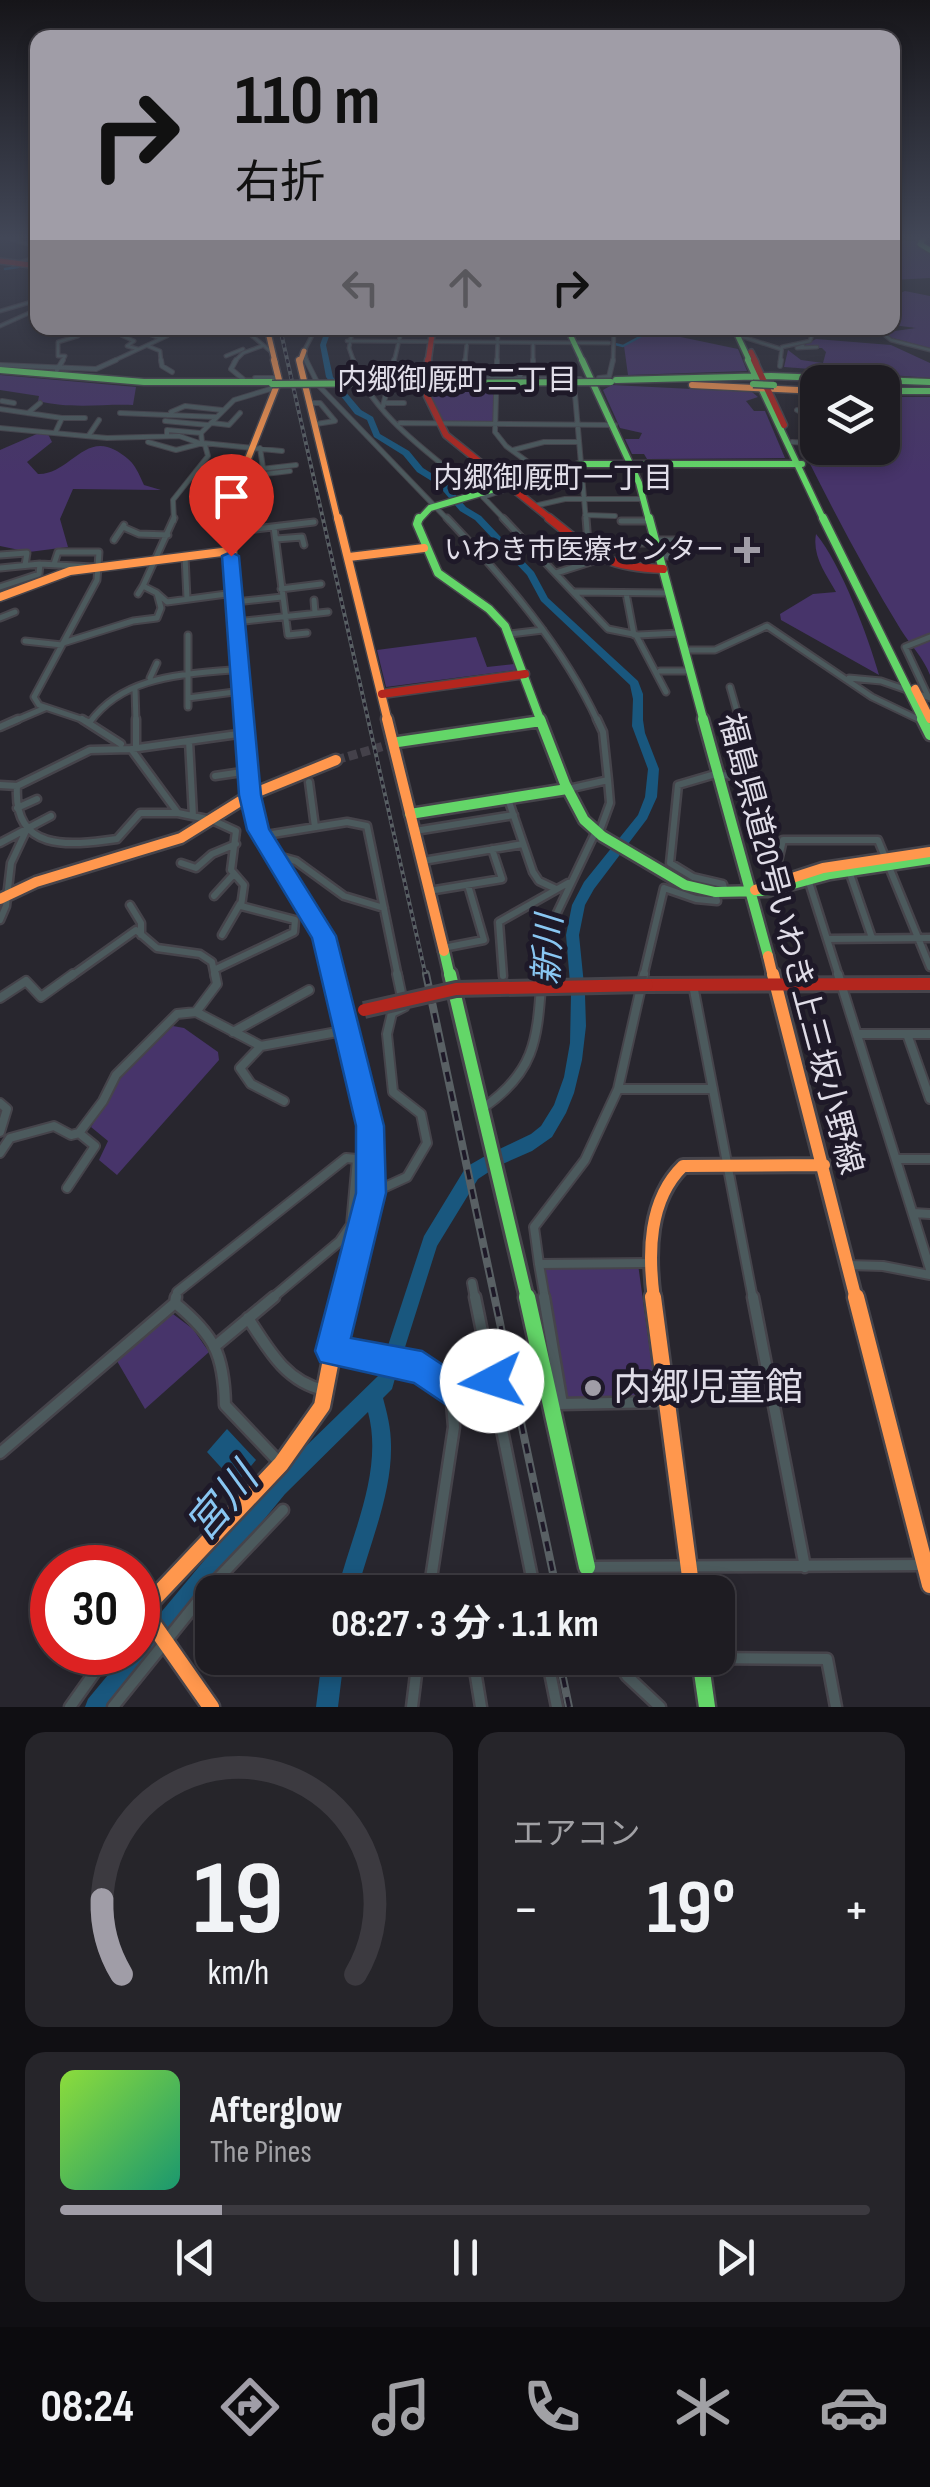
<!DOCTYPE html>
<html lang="ja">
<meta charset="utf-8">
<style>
body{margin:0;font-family:"Sofia Sans Condensed","Noto Sans JP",sans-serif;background:#26252a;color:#f1f3f6;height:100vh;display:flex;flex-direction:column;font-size:38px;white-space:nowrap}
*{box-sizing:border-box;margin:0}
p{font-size:32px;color:#a1a1a5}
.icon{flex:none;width:55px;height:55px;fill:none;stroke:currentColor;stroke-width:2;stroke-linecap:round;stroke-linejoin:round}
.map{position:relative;height:1707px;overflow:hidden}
.panel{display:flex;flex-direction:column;gap:25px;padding:25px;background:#100f13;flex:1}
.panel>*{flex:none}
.top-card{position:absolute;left:30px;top:30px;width:870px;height:305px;border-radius:20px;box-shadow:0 5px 15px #0003,0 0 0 2px #3c3a40;background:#a09da7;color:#111;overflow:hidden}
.controls{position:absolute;left:800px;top:365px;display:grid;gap:20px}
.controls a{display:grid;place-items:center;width:100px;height:100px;border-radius:20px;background:#1e1c22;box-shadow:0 5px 15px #0003,0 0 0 2px #3c3a40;font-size:50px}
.speed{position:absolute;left:30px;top:1545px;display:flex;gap:20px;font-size:50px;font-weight:700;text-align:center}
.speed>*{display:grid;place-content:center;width:130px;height:130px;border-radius:50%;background:#1e1c22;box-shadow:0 5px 15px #0003,0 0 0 2px #3c3a40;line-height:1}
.speed .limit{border:15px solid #d22;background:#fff;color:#111}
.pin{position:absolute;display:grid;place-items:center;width:85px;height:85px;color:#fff;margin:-102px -42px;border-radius:50% 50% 50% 0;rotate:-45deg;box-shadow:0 0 10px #0007}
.pin .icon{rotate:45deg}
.me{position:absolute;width:110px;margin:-55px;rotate:265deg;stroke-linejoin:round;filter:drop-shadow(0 0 8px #0008)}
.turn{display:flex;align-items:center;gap:35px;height:210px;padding:0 40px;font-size:45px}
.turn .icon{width:130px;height:130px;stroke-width:2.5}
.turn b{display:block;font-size:70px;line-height:85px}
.lanes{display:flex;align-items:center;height:95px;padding:0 40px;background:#0003;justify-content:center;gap:50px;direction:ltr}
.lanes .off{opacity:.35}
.big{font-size:75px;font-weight:700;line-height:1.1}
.panel .card{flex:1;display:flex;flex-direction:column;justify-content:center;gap:15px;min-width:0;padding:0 35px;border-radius:20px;background:#26252a}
.panel .dial{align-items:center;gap:0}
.dial svg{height:260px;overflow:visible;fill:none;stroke:#3c3a40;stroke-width:7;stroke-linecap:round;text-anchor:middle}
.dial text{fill:#f1f3f6;stroke:none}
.song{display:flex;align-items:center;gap:30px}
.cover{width:120px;height:120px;border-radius:15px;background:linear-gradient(135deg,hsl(90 70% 55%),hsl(160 70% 35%))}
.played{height:10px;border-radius:5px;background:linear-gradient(90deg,#a09da7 20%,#3c3a40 20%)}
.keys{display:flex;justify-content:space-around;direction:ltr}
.heat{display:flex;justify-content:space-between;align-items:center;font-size:55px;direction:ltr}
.panel .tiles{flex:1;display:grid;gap:25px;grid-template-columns:1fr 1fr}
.card:last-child{grid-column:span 2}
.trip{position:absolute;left:195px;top:1575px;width:540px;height:100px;border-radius:20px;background:#1e1c22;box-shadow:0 5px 15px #0003,0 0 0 2px #3c3a40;font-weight:700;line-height:100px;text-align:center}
.dock{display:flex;height:160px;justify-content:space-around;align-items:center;background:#0c0b0e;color:#a1a1a5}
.dock .icon{width:70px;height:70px}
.dock .on{color:#a09da7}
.dock b{font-size:45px;color:#f1f3f6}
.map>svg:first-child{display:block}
</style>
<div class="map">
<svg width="930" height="1707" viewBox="0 0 930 1707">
<rect width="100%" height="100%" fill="#28262e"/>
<path fill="#47346a" d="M893 240 917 241 916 246 930 252V278L893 280Z
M905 291 930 296V348L889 337 888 332 916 328 893 325V296Z
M652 331 738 349 747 371 628 375 624 346Z
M816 339 891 345 930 363V378L784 367 788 350 801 360 823 363 826 352 822 348H799Z
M0 375 136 387 133 405C100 404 70 409 38 401L39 396 0 390Z
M428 382 495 383 493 424 438 422 428 404Z
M612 385 752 392 758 397 746 401 754 411H765L785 458 647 459 644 454H632L625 439H639L642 433 620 428 603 390Z
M883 397H930V675C923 657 911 646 901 630 866 573 835 514 805 454L817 442 818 448H882Z
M46 430 52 442 27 462 38 474C68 475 84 433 115 450 133 460 136 467 144 485L161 490 73 489 60 519 68 547 29 552 0 546V450Z
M816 534C841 564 868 636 879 675L781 620 780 614 813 594 836 592C826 574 812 556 816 534Z
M476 637 487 667 514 664 516 670 386 687 377 650Z
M173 1026 184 1028 218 1052 219 1060 117 1175 99 1160 108 1141 91 1127 120 1078Z
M539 1264H638L657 1402 562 1404Z
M173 1314 193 1329 209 1352 145 1409 117 1361Z"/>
<path fill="#19577e" d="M227 1429 256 1460 236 1484 207 1452Z"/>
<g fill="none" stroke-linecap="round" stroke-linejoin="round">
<path stroke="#19577e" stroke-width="2.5" d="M5 269 18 267
M611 343 623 346 645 334"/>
<path fill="#19577e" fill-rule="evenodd" d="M326 328H332L326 345 333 377 361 410 373 417 380 434 409 451 423 468 444 481 466 507 481 516 534 572 548 598 638 681 643 694V720L645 733 659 769 657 797 647 819 594 889 585 905 579 935 585 995 586 1026 582 1060 574 1093 566 1113 552 1137 532 1151 498 1166 478 1179 437 1246 394 1382 392 1389 383 1398C387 1413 391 1428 391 1445 392 1495 369 1545 357 1592H337C351 1535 384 1472 368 1412L285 1494 110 1707H85L88 1699 127 1652H138V1640L271 1480 378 1376 424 1236 466 1167 487 1155 531 1134 541 1126 554 1105 564 1077 570 1043 571 995 566 935 572 905 584 882 638 815 645 797 648 769 632 726 633 699 630 685 541 601 527 575 475 520 460 511 438 485 417 472 403 455 374 437 367 420 355 414 326 377 320 345Z
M322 1658H344L338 1707H316Z"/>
<path stroke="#44414a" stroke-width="9" stroke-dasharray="9 4" stroke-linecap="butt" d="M336 760 398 742"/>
<defs>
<path id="street-far5" d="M0 236 38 247
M908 236 922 240
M13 265 38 256
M0 311 38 300
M0 326 38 309
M196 328H204
M255 328 251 335 274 354
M352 328 401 329
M353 328 349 348 354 362
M468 328 568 330
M687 328 737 335 781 349
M741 328 769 332 785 328
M876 328 891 340 930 350
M826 333 828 328
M347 341 609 343
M533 343V362
M148 346 160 351 161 362
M803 346 797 348 817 347
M138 349 127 346 134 341 121 335 136 330 160 338
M226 356 243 349
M62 362 65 356H58V342L78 336 66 331
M111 362 167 336 174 328
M234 362 243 353 262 346
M307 362 304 351 316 328
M394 362 402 328
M465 362 467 342
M497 362 498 328
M613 362 614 328
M780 362 782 347 810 341 814 328"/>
<path id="street-far4" d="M161 360 162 366 172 372
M236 360 231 369 243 379
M306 360 319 386 449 521
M353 360C370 414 432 455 474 490L503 482
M497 360 495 432 506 446 543 473
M533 360V378
M0 365 96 369 116 360
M780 366 781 360
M57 370 63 360
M463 377 465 360
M520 377 521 367
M255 378H279
M361 378 580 379
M599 378 609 377 613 360
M574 383 586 521
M2 401 14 403
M311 403H320L335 421 316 424
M387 403H404
M383 406 394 360
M0 409 62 418 56 431
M797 410 810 416 818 430
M171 412 185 406 222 410
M28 413 40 403
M120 413 216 417
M62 418H85
M165 421 208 425
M212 423 229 425 240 413
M400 423 615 425
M0 428 107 438 179 436 205 445 208 456 173 500 174 521
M89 435 99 420
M167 436V430L201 433
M148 442 176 450 203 443 282 451
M202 442 201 433 234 400 277 387
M792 442 810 443 818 438
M513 450 544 442H579
M196 471 215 478
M242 471 296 465
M265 474 290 471
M237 484 265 481 260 448
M534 506 565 499H644
M585 515 615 516
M506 521 483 497 510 488"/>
<path id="street-far3" d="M447 518C505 579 563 646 598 722
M503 518 608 629 638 635 680 633
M621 521H650
M123 527 139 534 168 535
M274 527 288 635 307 633
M230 532 314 522
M276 539 302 537 304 545
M114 540 124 525
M655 540H677
M588 543H656
M583 546 588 543 586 518
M0 555 27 553 25 565
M185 556 187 599
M659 556H683
M54 564 58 552H99L97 580 34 697 39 705 90 722
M0 568 40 564 93 567
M556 573 600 559
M143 586 174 518
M0 587 39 574 40 564
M281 589 321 584
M575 592 669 593
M626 593 634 635
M158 594 167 602 234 593
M314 600 315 613
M235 602 282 597
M0 618 15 612
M236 622 328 612
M510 634 543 630
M188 635V707
M636 635 666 692
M25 641 62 645
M63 643 133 621 157 618 161 608 157 593 143 586 138 594
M685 650H715L767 626 872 697 922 721
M660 671H691
M150 678 157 663
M849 678 881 681 930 698
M730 687 740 722
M135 689 136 722
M928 696 905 647 930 637
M188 698 242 691
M12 722 45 708
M90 722C125 674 186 675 240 669"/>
<path id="street-far2" d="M82 719 121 744
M136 719V748
M739 719 744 736
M0 727 18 719
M189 741 193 816
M131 749 90 750 17 786C13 852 68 846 117 839L140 813H178
M215 776 249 771
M309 782 315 827
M0 785 17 786
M568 789 608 780 603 732 597 719
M508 799 533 872 539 881 556 889
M17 808 37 799
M415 831 514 815
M599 833 610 803 608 780
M260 836 347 822 367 826 398 977
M0 843 51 816
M271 854 296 861 344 896 384 908
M423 861 523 844
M181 863 196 868 212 854 236 844
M849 871 872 938
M808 879 839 977
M773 882 783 840H878L930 967
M429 891 502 879 492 849
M725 892 723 884 693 877 670 863 678 785 712 775 754 776
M214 896 234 874
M130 905 141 923V935
M0 920 6 906 11 863 26 831
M222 935 240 904
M827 939 930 938
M443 948 484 940 468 885
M216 969 294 932 295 920 241 906 244 885 231 870 236 831 212 820 178 813 131 749 245 733
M503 976 499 922 568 883
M70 977 136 930 157 948 200 954 212 962 215 977
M542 977 556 915 596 831
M643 977 664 888 696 899 717 901 715 892"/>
<path id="street-far1" d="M838 974 930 1269
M693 985 753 1299
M0 998 26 981 41 997 73 974
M196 1012 217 984 215 974
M233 1032 309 990
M857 1034H930
M907 1034 930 1099
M261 1046 240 1068 251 1084 284 1101
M618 1089H713
M0 1103 7 1109 0 1132
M483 1108C538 1070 537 1036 542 974
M79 1133 103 1101 116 1075 177 1014 196 1012 261 1046 348 1030
M0 1153 10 1138 54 1126 71 1135 79 1133 95 1146 67 1188
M896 1159H930
M372 1193 407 1177 427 1143 421 1114 393 1092 387 1034 392 1013 404 1007 397 974
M913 1213 930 1214
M539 1264 534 1227 585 1160 618 1089 644 974
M847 1265 883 1266 930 1275
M472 1283 475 1299
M176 1299 177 1292 346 1158 357 1159 351 1225 340 1241 271 1299
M545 1299 539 1264 649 1263"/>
<path id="street" d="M475 1297 492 1381
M544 1297 562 1404
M753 1297 805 1567
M175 1303 176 1297
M248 1318C268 1349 286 1382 324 1390
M214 1347 274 1297
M332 1351 422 1368 451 1391 454 1427 429 1592
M451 1391 492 1381 535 1592
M559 1404 666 1402
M0 1453 175 1303C214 1335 224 1354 225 1405L280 1463
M429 1588 442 1592
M493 1592 533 1582
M593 1592 587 1567 924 1565
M473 1658 481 1707
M547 1658 557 1707
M615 1658 627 1676 660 1707
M704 1658 827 1659 836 1707
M70 1707 109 1652
M113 1707 207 1590 283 1510
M412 1707 418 1658"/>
<path id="fast-far5" d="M925 236 920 244 930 250
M567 328 583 362
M734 328 750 362"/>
<path id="fast-far4" d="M582 360 639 483 649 521
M748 360 824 521
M0 370 144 382H272
M616 380 771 376 930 382
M882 391H930
M418 521 430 508 580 464H802"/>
<path id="fast-far3" d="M419 518 417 524 438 573 489 609 505 626 541 722
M649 518 704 722
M823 518 924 722
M236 603 245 722
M535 722 541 721"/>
<path id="fast-far2" d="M244 719 250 795 265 846 324 936 334 977
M540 719 565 784 584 820 602 836 685 885 715 892 767 891 830 874 930 859
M703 719 768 956
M922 719 930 735
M398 742 541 721
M410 814 567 789
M444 951 450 977"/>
<path id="fast-far1" d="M334 974C351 1043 382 1122 371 1194 365 1229 353 1265 344 1299
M450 974 527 1299"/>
<path id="fast" d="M527 1297 587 1567
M338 1323 345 1297
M700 1658 707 1707"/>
<path id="slow-far5" d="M267 328 275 362
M300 362 304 351"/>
<path id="slow-far4" d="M299 360 338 521
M692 385 818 391
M230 521 229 507 279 380 274 360"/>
<path id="slow-far3" d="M230 518 236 603
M338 518 388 722
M349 557 424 548
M0 597 70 571 230 551
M915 689 930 719"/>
<path id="slow-far2" d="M387 719 444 951
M755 890 823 868 930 852
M0 899 36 882 181 838 250 795 336 760
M768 956 773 977"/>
<path id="slow-far1" d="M773 974 856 1299
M654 1299C648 1254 648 1200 683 1166L824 1165"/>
<path id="slow" d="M653 1297 692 1592
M856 1297 930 1585
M211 1707 143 1610 281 1464 322 1406 338 1323"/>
<path id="jam-far3" d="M0 261 38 266
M751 352 756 362
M428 362 433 328"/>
<path id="jam-far2" d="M428 360 427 396 446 435 553 521
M754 360 784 425"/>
<path id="jam-far1" d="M549 518C594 554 603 567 663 569
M382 694 525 674"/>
<path id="jam" d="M647 985 930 984"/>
</defs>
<use href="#street-far5" stroke="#46444b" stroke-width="5"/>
<use href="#street-far4" stroke="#46444b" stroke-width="6"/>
<use href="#street-far3" stroke="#46444b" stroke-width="9"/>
<use href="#street-far2" stroke="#46444b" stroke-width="11"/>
<use href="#street-far1" stroke="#46444b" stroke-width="12"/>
<use href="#street" stroke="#46444b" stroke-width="15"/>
<use href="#fast-far5" stroke="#46444b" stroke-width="8"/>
<use href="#fast-far4" stroke="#46444b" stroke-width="9"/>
<use href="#fast-far3" stroke="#46444b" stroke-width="11"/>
<use href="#fast-far2" stroke="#46444b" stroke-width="15"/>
<use href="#fast-far1" stroke="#46444b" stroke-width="18"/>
<use href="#fast" stroke="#46444b" stroke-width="21"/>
<use href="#slow-far5" stroke="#46444b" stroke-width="8"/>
<use href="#slow-far4" stroke="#46444b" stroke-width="9"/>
<use href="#slow-far3" stroke="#46444b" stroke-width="11"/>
<use href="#slow-far2" stroke="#46444b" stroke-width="15"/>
<use href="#slow-far1" stroke="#46444b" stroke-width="18"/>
<use href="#slow" stroke="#46444b" stroke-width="21"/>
<use href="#jam-far3" stroke="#46444b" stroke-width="8"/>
<use href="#jam-far2" stroke="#46444b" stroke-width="9"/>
<use href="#jam-far1" stroke="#46444b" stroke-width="11"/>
<use href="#jam" stroke="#46444b" stroke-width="18"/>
<use href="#street-far5" stroke="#4c5a5d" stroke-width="2.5"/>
<use href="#street-far4" stroke="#4c5a5d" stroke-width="4"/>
<use href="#street-far3" stroke="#4c5a5d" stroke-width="5"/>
<use href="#street-far2" stroke="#4c5a5d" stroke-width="6"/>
<use href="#street-far1" stroke="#4c5a5d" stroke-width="8"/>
<use href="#street" stroke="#4c5a5d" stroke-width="10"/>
<use href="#fast-far5" stroke="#63d668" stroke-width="5"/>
<use href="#fast-far4" stroke="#63d668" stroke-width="6"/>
<use href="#fast-far3" stroke="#63d668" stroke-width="8"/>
<use href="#fast-far2" stroke="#63d668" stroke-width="10"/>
<use href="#fast-far1" stroke="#63d668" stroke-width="12"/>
<use href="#fast" stroke="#63d668" stroke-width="16"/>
<use href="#slow-far5" stroke="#ff974d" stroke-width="5"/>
<use href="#slow-far4" stroke="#ff974d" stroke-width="6"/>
<use href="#slow-far3" stroke="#ff974d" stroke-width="8"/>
<use href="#slow-far2" stroke="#ff974d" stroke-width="10"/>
<use href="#slow-far1" stroke="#ff974d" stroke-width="12"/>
<use href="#slow" stroke="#ff974d" stroke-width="16"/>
<use href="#jam-far3" stroke="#b3261e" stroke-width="5"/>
<use href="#jam-far2" stroke="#b3261e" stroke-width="6"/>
<use href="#jam-far1" stroke="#b3261e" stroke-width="8"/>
<use href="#jam" stroke="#b3261e" stroke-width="12"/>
<defs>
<path id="rail-far1" d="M280 328 426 977"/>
<path id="rail" d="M426 974 557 1592
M559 1658 569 1707"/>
</defs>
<use href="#rail-far1" stroke="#596064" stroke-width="4"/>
<use href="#rail" stroke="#596064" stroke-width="8"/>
<use href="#rail-far1" stroke="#1e1928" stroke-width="2.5" stroke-dasharray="4" stroke-linecap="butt"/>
<use href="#rail" stroke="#1e1928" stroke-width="4" stroke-dasharray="10" stroke-linecap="butt"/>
<defs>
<path id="fast-bridge" d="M272 384 611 382
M753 384 774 385"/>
<path id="jam-bridge" d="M364 1010 456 989 647 985"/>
</defs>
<use href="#fast-bridge" stroke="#46444b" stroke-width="9" stroke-linecap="butt"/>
<use href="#jam-bridge" stroke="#46444b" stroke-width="18" stroke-linecap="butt"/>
<use href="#fast-bridge" stroke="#63d668" stroke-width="6"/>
<use href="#jam-bridge" stroke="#b3261e" stroke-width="12"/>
</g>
<linearGradient id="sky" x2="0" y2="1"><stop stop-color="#161519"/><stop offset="0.5" stop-color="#424757"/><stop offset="1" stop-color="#424757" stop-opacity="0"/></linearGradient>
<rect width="930" height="475" fill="url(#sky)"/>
<path fill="#1a73e8" stroke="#114b97" stroke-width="2.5" d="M231 552 239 556 261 795 269 829 336 936 384 1126 386 1193 351 1338 422 1351 455 1373 492 1364 504 1369 509 1381 504 1393 451 1408 414 1383 320 1362 315 1351 356 1193V1126L312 938 247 830 239 795 222 556Z"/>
<g fill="#a09da7" stroke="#1e1928" stroke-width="4">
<path d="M742 535h10v10h10v10h-10v10h-10v-10h-10v-10h10z"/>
<circle cx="593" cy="1388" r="10"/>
</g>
<g text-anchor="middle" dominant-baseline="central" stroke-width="10" stroke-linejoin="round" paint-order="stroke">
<g font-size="28" fill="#e0dde8" stroke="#1e1928" text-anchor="end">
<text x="724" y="550">いわき市医療センター</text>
</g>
<g font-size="30" fill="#e0dde8" stroke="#1e1928">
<text x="457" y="381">内郷御厩町二丁目</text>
<text x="553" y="479">内郷御厩町一丁目</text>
</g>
<g font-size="32" fill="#e0dde8" stroke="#1e1928">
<text transform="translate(790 944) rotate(75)">福島県道20号いわき上三坂小野線</text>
</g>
<g font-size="35" font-style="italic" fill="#89c6f2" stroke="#1e1928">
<text transform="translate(549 950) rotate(-87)">新川</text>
</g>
<g font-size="38" fill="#e0dde8" stroke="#1e1928" text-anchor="start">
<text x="613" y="1388">内郷児童館</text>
</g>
<g font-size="42" font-style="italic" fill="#89c6f2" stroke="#1e1928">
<text transform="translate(223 1503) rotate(-50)">宮川</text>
</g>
</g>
</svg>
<div class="controls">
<a><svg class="icon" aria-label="layers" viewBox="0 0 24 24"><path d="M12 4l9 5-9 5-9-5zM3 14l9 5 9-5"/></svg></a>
</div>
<div class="speed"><div class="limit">30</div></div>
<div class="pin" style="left:231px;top:556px;background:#d93025"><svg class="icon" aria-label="arrive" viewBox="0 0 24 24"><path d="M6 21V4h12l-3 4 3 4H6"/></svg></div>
<svg class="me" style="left:492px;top:1381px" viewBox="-20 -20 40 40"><circle r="19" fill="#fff"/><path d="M0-13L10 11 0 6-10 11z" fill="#1a73e8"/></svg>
<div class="trip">08:27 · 3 分 · 1.1 km</div>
<div class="top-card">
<div class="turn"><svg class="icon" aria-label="right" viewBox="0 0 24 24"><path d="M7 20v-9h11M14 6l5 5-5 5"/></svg><div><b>110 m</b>右折</div></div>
<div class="lanes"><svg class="icon off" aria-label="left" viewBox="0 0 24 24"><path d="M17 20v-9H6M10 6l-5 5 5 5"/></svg><svg class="icon off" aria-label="ahead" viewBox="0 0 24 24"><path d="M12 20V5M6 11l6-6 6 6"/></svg><svg class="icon" aria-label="right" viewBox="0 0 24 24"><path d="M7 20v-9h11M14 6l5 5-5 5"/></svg></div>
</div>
</div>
<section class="panel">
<div class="tiles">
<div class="card dial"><svg viewBox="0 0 100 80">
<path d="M14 69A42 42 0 1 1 86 69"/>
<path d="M14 69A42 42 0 0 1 8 46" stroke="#a09da7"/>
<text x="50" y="56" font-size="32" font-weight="700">19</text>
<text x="50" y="72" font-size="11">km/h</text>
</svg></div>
<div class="card"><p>エアコン</p>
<div class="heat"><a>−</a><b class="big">19°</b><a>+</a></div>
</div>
<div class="card">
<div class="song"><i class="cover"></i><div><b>Afterglow</b><p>The Pines</p></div></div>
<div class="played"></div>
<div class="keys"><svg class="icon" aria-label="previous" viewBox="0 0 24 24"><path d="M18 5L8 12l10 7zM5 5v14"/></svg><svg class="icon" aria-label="pause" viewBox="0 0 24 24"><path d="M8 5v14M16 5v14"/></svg><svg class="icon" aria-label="next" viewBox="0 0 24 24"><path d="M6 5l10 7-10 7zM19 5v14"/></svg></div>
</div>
</div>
</section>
<nav class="dock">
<b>08:24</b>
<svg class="icon on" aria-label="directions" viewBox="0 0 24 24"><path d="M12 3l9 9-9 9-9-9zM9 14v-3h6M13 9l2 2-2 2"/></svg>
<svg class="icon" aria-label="music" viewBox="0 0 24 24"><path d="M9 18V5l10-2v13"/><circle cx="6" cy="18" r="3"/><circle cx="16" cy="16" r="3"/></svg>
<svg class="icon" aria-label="phone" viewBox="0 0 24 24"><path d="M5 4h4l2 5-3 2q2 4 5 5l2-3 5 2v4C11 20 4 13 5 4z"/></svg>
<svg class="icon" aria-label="climate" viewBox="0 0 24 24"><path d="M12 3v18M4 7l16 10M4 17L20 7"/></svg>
<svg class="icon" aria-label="car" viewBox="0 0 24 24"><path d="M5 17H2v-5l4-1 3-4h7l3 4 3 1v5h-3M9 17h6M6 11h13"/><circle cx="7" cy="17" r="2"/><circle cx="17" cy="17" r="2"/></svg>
</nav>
